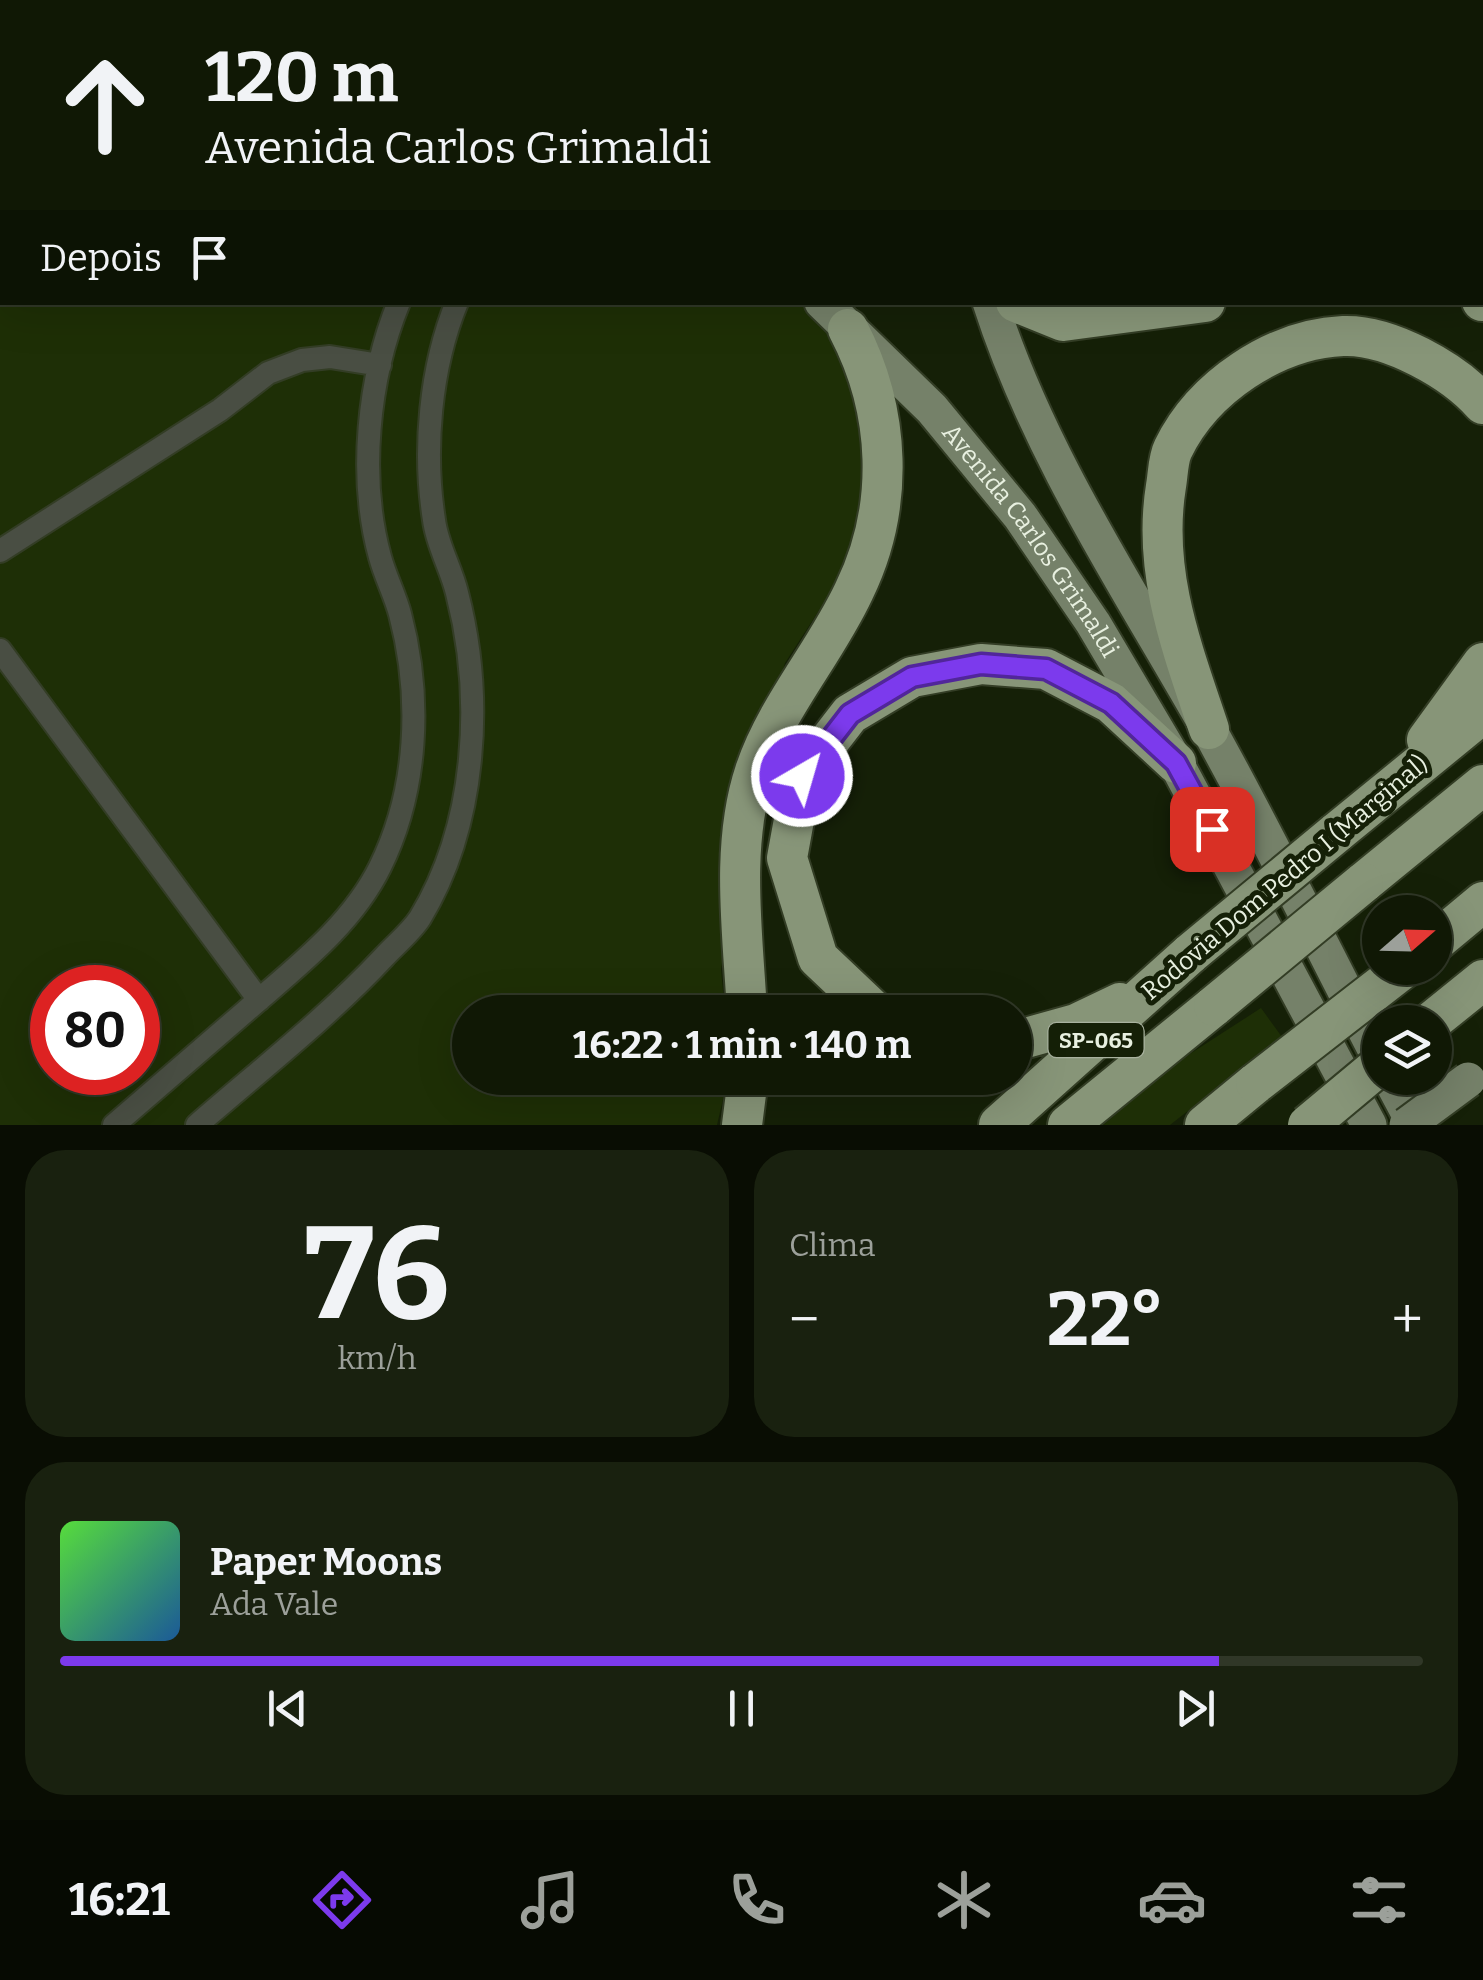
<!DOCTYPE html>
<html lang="pt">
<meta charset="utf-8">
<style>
body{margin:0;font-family:Bitter,serif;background:#19210f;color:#f1f3f6;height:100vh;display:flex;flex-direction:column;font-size:38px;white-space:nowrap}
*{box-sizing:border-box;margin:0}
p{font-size:32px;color:#9ca09a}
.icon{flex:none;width:55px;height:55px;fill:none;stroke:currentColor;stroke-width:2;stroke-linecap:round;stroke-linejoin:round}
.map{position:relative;height:1125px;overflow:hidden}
.sheet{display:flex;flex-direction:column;gap:25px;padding:25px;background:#090d03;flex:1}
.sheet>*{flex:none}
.banner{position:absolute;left:0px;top:0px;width:1485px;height:305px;box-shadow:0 10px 40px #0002,0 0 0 2px #303727;background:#101805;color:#f1f3f6;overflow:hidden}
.needle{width:65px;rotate:70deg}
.tools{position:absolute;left:1362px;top:895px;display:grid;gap:20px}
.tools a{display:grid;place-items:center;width:90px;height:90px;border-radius:50%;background:#101805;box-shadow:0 10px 40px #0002,0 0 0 2px #303727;font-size:50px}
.speed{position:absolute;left:30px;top:965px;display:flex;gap:20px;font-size:50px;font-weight:700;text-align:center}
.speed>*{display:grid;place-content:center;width:130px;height:130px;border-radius:50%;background:#101805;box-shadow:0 10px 40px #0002,0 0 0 2px #303727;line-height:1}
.speed .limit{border:15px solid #d22;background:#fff;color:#111}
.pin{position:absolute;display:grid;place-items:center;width:85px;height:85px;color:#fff;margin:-42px;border-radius:20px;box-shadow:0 5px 15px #0006}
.me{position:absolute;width:110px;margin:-55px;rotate:38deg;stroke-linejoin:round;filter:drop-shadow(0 0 8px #0008)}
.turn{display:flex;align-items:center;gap:35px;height:210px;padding:0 40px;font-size:45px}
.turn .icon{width:130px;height:130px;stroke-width:2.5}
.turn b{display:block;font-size:70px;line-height:85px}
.then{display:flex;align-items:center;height:95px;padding:0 40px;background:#0003;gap:20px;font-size:38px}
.big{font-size:75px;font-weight:700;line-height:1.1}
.sheet .card{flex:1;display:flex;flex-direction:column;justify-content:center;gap:15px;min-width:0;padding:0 35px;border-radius:40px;background:#19210f}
.sheet .dial{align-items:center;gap:0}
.dial b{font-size:130px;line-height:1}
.song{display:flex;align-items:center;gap:30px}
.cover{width:120px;height:120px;border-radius:15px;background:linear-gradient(135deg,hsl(110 70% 55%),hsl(210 70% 35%))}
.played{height:10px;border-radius:5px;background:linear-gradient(90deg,#7c3aed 85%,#303727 85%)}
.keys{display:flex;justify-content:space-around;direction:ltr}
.heat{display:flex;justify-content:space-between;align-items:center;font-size:55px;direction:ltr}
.sheet .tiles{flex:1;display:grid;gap:25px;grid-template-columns:1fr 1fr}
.card:last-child{grid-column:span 2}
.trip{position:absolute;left:452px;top:995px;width:580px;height:100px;border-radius:50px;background:#101805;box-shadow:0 10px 40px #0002,0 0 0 2px #303727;font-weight:700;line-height:100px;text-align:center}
.tabs{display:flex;height:160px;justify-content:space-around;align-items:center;background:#060a02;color:#9ca09a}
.tabs .icon{width:70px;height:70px}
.tabs .active{color:#7c3aed}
.tabs b{font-size:45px;color:#f1f3f6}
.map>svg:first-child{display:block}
</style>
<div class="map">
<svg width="1483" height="1125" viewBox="0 0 1483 1125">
<rect width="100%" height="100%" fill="#152007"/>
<path fill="#1e2f06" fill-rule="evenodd" d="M0 0 462 2H2V302L801 303 868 368 874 472 838 581 785 663 755 771 721 969 725 1012H470V1078H728L717 1125H0ZM52 988H138V1072H52Z
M504 0H958V2H506Z
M1261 1008 1282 1037 1170 1125H1103L1179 1061Z"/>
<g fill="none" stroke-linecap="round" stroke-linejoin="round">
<path stroke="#000800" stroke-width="8" d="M732 2 735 0
M0 235 2 233"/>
<defs>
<path id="lane" d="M1420 2 1421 0
M1457 2 1459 0
M1482 172H1483"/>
<path id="street" d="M0 551 220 410 268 373 302 360 330 357 380 365
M0 650 259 1000
M114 1125C158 1087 202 1049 246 1011 295 968 351 926 380 867 418 790 422 697 400 614 395 595 385 576 380 557 358 477 368 378 399 302
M197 1125C260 1070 327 1018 384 957 395 945 411 932 420 918 477 824 484 697 457 593 451 568 437 545 434 520 423 450 430 368 457 302"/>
<path id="secondary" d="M1203 0 1205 2
M1482 222H1483"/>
<g id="primary">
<path d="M485 0 487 2"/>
<path d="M992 2 993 0"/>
<path id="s1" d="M822 302 932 409 1020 516 1093 623 1176 763 1369 1125"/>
<path d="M990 302C1039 455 1130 590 1208 728 1268 836 1323 949 1380 1059"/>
<path d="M1390 1078 1415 1125"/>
</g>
<path id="highway" d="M1482 301H1483
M1016 302 1063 321 1205 302
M1209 729C1182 648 1152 572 1166 486 1168 475 1168 459 1173 449 1203 387 1275 339 1343 336 1389 334 1454 371 1483 404
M1427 740 1483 663
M1336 833 1483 713
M1363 883 1483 785
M1435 942 1483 902
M747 1012C743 935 730 846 755 771 777 706 825 653 854 591 895 507 891 411 848 329
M875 1012 818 958 787 858 802 776 850 714 912 677 981 664 1046 669 1111 703 1176 763
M1431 1022 1483 980
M1015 1041 1076 1024 1120 1003
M742 1125 748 1078
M999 1125 1191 953
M1068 1125 1214 1006
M1205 1125 1256 1083"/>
</defs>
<use href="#lane" stroke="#333d25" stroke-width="15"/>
<use href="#street" stroke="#333d25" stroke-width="26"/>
<use href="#secondary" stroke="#333d25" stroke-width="36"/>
<use href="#primary" stroke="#333d25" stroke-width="39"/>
<use href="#highway" stroke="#333d25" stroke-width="44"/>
<use href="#lane" stroke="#494e43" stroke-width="11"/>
<use href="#street" stroke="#494e43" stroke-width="22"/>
<use href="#secondary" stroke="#626b59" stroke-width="32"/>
<use href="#primary" stroke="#758169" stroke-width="35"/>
<use href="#highway" stroke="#879578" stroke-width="40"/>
<defs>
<path id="primary-bridge" d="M1407 1125 1468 1080"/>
<path id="highway-bridge" d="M1191 953 1336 833
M1214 1006 1363 883
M1256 1083 1404 968
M1308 1125 1380 1065"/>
</defs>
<use href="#primary-bridge" stroke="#333d25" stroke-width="39" stroke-linecap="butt"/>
<use href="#highway-bridge" stroke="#333d25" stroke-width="44" stroke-linecap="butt"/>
<use href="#primary-bridge" stroke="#758169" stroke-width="35"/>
<use href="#highway-bridge" stroke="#879578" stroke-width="40"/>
</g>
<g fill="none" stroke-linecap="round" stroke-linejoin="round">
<defs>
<path id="route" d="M802 776 850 714 912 677 981 664 1046 669 1111 703 1176 763 1212 829"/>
</defs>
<use href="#route" stroke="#51269a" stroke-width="25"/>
<use href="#route" stroke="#7c3aed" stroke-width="18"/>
</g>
<g text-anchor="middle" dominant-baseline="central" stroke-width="10" stroke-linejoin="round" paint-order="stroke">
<rect fill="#152007" stroke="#a9b29f" stroke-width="2.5" x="1048.5" y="1023" width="95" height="34" rx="8"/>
<g font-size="22" font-weight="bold" fill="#e8f0e0">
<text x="1096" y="1040">SP-065</text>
</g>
<g font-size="25" fill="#e8f0e0" stroke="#152007">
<text stroke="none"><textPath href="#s1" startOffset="318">Avenida Carlos Grimaldi</textPath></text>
<text transform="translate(1285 878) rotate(-40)">Rodovia Dom Pedro I (Marginal)</text>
</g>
</g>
</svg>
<div class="tools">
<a><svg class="needle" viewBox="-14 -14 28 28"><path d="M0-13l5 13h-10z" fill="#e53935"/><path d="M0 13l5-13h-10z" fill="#9ca09a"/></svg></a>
<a><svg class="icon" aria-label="layers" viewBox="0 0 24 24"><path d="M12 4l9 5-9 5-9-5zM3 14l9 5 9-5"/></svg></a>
</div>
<div class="speed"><div class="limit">80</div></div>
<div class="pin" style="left:1212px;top:829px;background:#d93025"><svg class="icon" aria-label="arrive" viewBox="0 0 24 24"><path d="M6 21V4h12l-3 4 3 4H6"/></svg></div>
<svg class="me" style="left:802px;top:776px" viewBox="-20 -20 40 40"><circle r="17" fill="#7c3aed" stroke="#fff" stroke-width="3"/><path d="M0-11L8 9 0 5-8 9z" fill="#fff"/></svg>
<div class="trip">16:22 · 1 min · 140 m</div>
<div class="banner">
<div class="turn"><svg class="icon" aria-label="ahead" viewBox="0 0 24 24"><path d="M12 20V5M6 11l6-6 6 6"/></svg><div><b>120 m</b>Avenida Carlos Grimaldi</div></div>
<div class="then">Depois<svg class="icon" aria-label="arrive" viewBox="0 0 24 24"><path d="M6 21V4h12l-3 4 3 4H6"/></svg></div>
</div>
</div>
<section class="sheet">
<div class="tiles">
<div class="card dial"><b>76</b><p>km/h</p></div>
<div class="card"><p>Clima</p>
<div class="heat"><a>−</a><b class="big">22°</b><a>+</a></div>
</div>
<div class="card">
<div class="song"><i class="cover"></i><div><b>Paper Moons</b><p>Ada Vale</p></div></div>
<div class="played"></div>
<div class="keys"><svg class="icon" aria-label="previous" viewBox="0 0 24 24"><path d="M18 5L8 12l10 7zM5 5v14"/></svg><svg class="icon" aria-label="pause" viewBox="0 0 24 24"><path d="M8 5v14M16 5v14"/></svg><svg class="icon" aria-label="next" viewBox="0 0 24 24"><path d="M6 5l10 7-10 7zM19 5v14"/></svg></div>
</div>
</div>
</section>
<nav class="tabs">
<b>16:21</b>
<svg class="icon active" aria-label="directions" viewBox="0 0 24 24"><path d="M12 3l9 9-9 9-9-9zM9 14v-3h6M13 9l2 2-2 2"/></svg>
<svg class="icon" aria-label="music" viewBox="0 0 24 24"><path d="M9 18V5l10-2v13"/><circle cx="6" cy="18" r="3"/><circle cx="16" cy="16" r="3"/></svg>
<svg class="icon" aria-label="phone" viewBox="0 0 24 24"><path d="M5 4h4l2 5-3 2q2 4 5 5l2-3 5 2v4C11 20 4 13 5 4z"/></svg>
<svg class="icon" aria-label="climate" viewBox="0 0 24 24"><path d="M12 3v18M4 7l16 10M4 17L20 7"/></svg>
<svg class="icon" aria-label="car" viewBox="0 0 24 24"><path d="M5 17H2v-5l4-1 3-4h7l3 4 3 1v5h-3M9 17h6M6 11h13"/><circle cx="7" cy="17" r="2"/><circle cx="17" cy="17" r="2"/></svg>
<svg class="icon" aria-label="filters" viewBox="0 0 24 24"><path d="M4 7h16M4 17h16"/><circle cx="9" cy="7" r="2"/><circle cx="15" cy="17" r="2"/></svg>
</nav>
